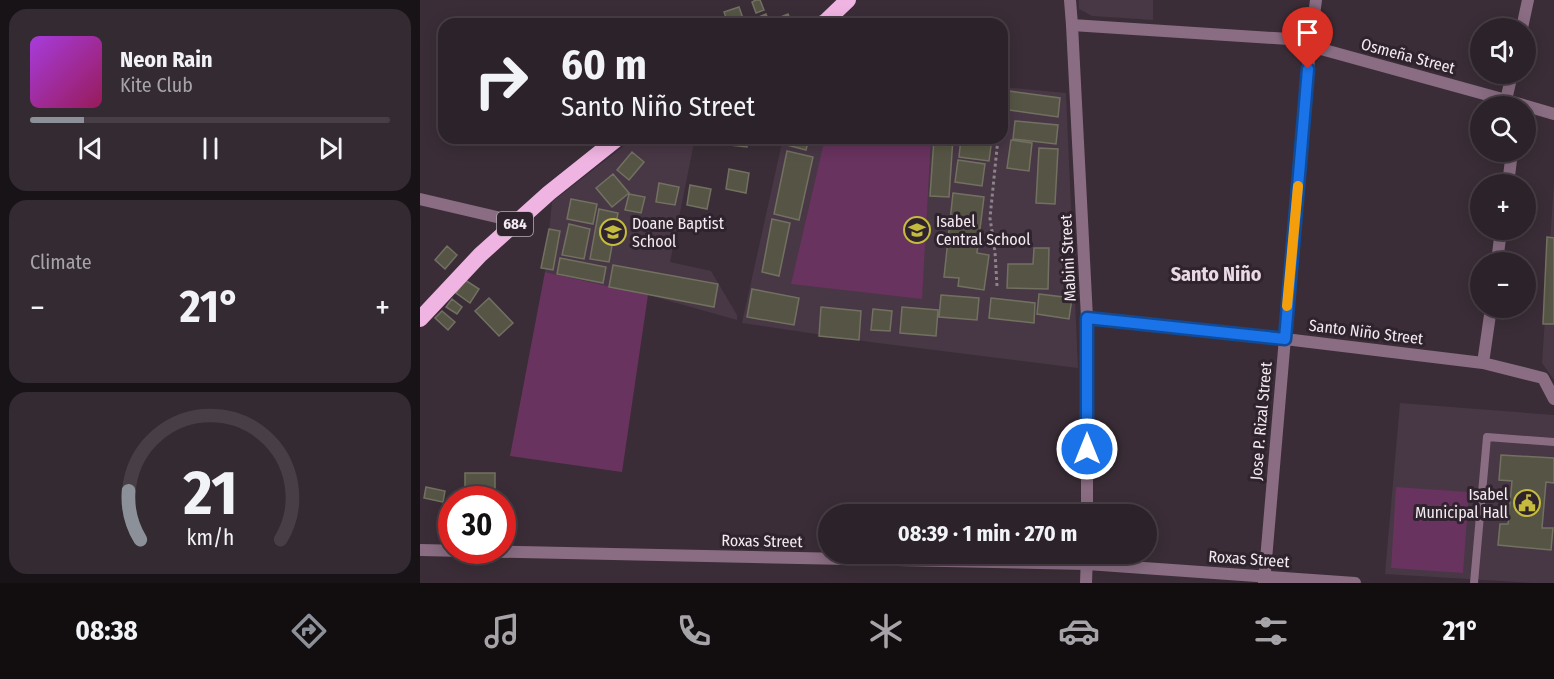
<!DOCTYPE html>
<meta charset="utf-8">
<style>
body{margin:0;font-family:"Fira Sans Condensed",sans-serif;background:#342a31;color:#f1f3f6;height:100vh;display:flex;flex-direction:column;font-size:22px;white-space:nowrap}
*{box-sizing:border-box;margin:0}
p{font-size:20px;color:#a6a4a8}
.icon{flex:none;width:33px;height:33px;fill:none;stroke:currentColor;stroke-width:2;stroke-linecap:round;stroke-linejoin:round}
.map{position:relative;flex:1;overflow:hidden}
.side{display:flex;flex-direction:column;gap:9px;padding:9px;background:#181317;width:420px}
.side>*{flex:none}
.top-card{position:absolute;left:18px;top:18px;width:570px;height:126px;border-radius:18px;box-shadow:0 3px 15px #0003,0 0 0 2px #483f46;background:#2c2229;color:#f1f3f6;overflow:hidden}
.buttons{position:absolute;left:1050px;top:18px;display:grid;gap:12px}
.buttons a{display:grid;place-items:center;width:66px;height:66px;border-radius:50%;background:#2c2229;box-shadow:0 3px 15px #0003,0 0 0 2px #483f46;font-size:30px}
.speed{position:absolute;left:18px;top:486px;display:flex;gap:12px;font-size:30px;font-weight:700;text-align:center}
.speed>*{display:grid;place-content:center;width:78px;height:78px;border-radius:50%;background:#2c2229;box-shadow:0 3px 15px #0003,0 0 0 2px #483f46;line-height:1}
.speed .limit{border:9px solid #d22;background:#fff;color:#111}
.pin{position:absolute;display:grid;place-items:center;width:51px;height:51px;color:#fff;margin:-62px -26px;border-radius:50% 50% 50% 0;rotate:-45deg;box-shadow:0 0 6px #0007}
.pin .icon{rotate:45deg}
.me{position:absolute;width:66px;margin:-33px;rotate:0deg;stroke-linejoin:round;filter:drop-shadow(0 0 4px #0008)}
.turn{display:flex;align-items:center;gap:21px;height:126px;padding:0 24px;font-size:27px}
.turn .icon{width:78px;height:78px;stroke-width:2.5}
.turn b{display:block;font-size:42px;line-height:51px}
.big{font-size:45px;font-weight:700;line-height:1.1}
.side .card{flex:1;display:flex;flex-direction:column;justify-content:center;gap:9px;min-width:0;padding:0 21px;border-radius:18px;background:#342a31}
.side .dial{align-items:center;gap:0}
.dial svg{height:156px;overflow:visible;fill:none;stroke:#483f46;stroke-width:7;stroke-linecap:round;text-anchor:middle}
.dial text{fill:#f1f3f6;stroke:none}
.song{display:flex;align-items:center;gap:18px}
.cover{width:72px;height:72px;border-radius:9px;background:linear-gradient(135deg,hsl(280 70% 55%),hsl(330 70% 35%))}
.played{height:6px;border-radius:3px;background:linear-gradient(90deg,#8c9099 15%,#483f46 15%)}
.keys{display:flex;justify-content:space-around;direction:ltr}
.heat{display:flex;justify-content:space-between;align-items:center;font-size:33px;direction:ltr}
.trip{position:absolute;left:398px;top:504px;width:339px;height:60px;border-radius:30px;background:#2c2229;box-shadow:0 3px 15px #0003,0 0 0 2px #483f46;font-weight:700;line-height:60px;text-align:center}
.tab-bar{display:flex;height:96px;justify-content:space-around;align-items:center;background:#120e10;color:#a6a4a8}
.tab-bar .icon{width:42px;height:42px}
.tab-bar .selected{color:#8c9099}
.tab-bar b{font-size:27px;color:#f1f3f6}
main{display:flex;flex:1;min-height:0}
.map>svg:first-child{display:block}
</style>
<main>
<section class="side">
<div class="card">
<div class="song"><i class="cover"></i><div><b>Neon Rain</b><p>Kite Club</p></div></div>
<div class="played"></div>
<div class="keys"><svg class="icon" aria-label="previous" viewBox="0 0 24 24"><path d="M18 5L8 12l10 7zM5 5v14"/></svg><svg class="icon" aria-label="pause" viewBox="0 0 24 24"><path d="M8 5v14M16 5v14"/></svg><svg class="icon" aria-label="next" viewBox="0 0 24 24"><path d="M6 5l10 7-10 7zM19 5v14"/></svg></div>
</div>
<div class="card"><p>Climate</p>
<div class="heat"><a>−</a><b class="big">21°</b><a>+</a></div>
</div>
<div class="card dial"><svg viewBox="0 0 100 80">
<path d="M14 69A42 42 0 1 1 86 69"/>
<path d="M14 69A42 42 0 0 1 8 44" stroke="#8c9099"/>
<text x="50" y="56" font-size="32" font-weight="700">21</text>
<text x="50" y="72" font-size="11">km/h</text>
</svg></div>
</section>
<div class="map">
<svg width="1134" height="583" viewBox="0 0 1134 583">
<rect width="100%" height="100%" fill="#3a2d37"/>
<path fill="#483745" d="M659 0H733V20L672 16 659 9Z
M582 87 646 93 658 368 450 342 322 323 363 138H582Z
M214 138H275L250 262 291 271 317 315V320L228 295 125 272 132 202Z
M1134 182V380L1122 363Z
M980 403 1134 415V583H1113L965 574Z"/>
<path fill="#68335e" d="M405 138H511L502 299 371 284Z
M125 272 228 295 202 472 90 456Z
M976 487 1049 492 1043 573 971 568Z"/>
<path fill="#565545" stroke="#727161" stroke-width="1.5" d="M336 0H340L344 10 336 13 332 2Z
M319 7 325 24H308L304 12Z
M346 14 350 24H336L334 19Z
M368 14 372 23 358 24 356 19Z
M582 90 640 98 638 117 582 109Z
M595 121 638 125 636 144 593 139Z
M253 138H268V144L252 142Z
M310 138H327V147L310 145Z
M365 138H389L386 150 363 144Z
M514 138H533L529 197 510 196Z
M541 138H572L569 161 539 157Z
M591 140 612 143 609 171 587 168Z
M619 148 638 149 635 204 616 203Z
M367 151 393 157 379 220 354 214Z
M212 152 224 162 209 180 197 170Z
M538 160 565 164 562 186 535 182Z
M309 169 329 173 326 193 306 189Z
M193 174 209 193 192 207 176 188Z
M239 183 259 187 255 205 236 202Z
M270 185 291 189 287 209 267 205Z
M533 193 564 197 557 253 569 255 564 290 538 286 539 278 524 277Z
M209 194 225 197 221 213 205 210Z
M151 199 177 204 173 224 147 219Z
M179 209 198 213 189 262 170 259Z
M352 219 370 223 359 276 342 272Z
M149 224 170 229 164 259 142 255Z
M129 229 140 231 133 270 121 268Z
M1127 237 1134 238V324H1123Z
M27 246 37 255 25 269 15 260Z
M614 248H629L628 289 587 288 588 264H613Z
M140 258 186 267 183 283 137 274Z
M193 265 298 284 294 307 189 287Z
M45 280 59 289 50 303 36 293Z
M332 289 379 298 374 325 327 317Z
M619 294 652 298 649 319 617 314Z
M521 295 559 298 557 320 519 317Z
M69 298 93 323 79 336 55 311Z
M571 298 615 303 614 323 569 318Z
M32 299 42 307 37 314 26 307Z
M401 307 441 311 439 340 399 336Z
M482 307 518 310 516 336 480 333Z
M453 309 472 311 470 331 451 330Z
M22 311 35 322 28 330 15 318Z
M1081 455 1134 458V483L1126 482 1122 528H1133L1131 550 1078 545 1080 524H1088L1092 481 1079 480Z
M45 473H75V488L45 489Z
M6 487 25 491 23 502 4 498Z
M67 495 68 500 37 499Z"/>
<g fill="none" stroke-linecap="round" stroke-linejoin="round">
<path stroke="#8e838c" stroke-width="3" stroke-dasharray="3 3" stroke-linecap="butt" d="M577 286 575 252 570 218 578 138"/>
<path stroke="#8a6d83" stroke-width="8" d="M1054 583 1067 437 1134 442"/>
<path stroke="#8a6d83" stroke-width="12" d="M652 25 667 318V514
M1102 28 1108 0
M1086 100 1092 74
M1088 184 1092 152
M0 199 98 222
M1077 262 1081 230
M667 318 865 339 1063 363 1123 378 1134 399
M1063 363 1071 308
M666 583 667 554
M844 583 890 46 896 0"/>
<path stroke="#8a6d83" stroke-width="12" d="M650 0 652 25 869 39 890 46 1086 100 1134 114
M0 550 667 564 935 583"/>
<path stroke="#f0b4e2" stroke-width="16" d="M401 24 405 22 428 0
M0 319 60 255 129 193 198 138"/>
</g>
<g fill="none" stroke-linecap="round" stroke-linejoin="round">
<defs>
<path id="route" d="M667 449V318L865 339 888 69"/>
</defs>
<use href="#route" stroke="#114b97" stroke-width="15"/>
<use href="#route" stroke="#1a73e8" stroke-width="10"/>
<path stroke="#f59e0b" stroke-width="10" d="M867 306 878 186"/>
</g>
<defs>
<symbol id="school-ring" viewBox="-11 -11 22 22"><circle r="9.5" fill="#2f232d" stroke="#c5bc3d" stroke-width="1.5"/><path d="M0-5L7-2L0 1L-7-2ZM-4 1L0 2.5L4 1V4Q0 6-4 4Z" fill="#c5bc3d"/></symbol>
<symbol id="civic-ring" viewBox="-11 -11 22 22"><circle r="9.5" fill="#2f232d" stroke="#c5bc3d" stroke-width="1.5"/><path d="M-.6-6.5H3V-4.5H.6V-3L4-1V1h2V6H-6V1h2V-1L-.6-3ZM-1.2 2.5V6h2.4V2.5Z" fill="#c5bc3d"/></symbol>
</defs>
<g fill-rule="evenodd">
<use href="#school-ring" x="482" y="215" width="30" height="30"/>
<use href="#school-ring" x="178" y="217" width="30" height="30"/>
<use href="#civic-ring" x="1092" y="488" width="30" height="30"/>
</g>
<g text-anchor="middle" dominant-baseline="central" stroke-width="6" stroke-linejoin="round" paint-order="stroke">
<rect fill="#2f232d" stroke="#b8afb6" stroke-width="1.5" x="77" y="212" width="36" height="24" rx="4.5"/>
<g font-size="15" font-weight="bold" fill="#f3ebf1">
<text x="95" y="224">684</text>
</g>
<g font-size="16" fill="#f3ebf1" stroke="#2f232d">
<text transform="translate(988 56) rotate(15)">Osmeña Street</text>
<text transform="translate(648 258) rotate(-93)">Mabini Street</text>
<text transform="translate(946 332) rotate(7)">Santo Niño Street</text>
<text transform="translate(841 421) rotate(-85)">Jose P. Rizal Street</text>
<text transform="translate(342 541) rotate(1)">Roxas Street</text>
<text transform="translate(829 559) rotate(4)">Roxas Street</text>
</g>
<g font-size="16" fill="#f3ebf1" stroke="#2f232d" text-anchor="start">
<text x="516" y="221">Isabel<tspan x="516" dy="18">Central School</tspan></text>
<text x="212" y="223">Doane Baptist<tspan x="212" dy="18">School</tspan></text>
<text x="1088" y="494" text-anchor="end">Isabel<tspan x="1088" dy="18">Municipal Hall</tspan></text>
</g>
<g font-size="20" font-weight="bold" fill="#ebdae6" stroke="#2f232d">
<text x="796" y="274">Santo Niño</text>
</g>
</g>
</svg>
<div class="buttons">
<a><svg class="icon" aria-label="sound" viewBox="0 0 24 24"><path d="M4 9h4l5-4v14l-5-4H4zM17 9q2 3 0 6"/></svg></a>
<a><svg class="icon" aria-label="search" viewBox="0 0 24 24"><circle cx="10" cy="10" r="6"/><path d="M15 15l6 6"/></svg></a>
<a>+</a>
<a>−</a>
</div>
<div class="speed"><div class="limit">30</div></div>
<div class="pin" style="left:888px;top:69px;background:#d93025"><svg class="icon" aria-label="arrive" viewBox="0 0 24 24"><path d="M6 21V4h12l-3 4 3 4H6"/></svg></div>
<svg class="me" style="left:667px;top:449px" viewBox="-20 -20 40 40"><circle r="17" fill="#1a73e8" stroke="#fff" stroke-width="3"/><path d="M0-11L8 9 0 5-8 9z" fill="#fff"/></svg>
<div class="trip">08:39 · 1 min · 270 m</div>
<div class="top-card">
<div class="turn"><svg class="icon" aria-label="right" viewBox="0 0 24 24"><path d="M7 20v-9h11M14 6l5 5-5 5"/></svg><div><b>60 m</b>Santo Niño Street</div></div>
</div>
</div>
</main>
<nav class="tab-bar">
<b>08:38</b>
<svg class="icon selected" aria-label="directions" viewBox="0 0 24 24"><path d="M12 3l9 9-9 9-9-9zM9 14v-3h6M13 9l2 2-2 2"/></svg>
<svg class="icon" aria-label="music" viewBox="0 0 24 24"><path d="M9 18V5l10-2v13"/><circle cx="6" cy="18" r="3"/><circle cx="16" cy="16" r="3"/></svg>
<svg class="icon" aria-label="phone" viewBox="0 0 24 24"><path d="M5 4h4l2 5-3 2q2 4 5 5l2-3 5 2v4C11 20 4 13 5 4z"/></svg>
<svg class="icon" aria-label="climate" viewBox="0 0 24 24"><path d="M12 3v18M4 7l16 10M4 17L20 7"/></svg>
<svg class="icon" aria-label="car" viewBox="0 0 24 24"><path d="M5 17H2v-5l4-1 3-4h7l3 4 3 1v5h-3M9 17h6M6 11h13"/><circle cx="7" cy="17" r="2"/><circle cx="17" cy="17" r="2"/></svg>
<svg class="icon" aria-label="filters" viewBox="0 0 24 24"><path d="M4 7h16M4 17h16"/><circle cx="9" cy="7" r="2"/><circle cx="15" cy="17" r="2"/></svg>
<b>21°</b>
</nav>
